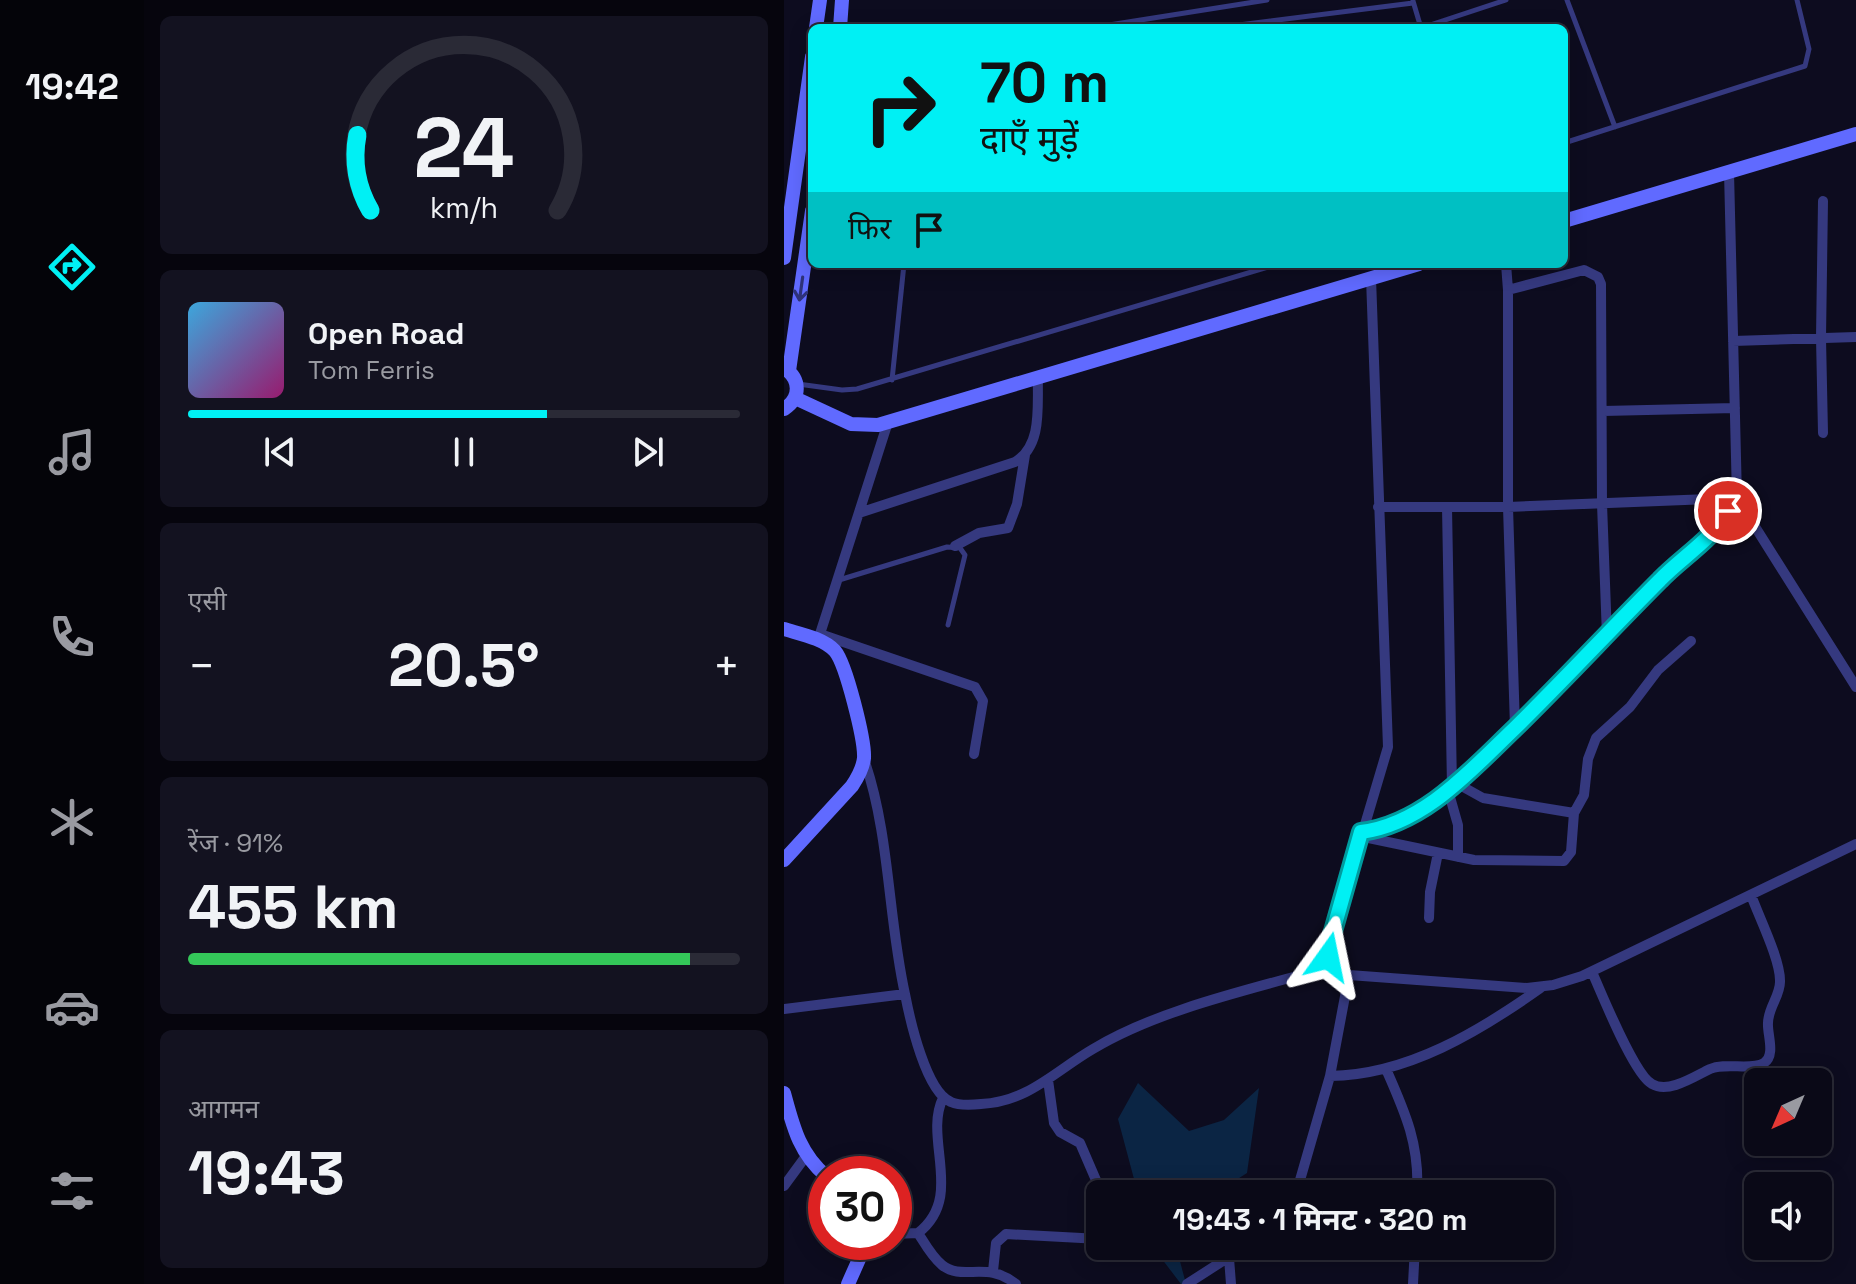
<!DOCTYPE html>
<html lang="hi">
<meta charset="utf-8">
<style>
body{margin:0;font-family:"Space Grotesk","Noto Sans Devanagari",sans-serif;background:#131220;color:#f1f3f6;height:100vh;display:flex;flex-direction:column;font-size:30px;white-space:nowrap}
*{box-sizing:border-box;margin:0}
p{font-size:26px;color:#999aa1}
.icon{flex:none;width:44px;height:44px;fill:none;stroke:currentColor;stroke-width:2;stroke-linecap:round;stroke-linejoin:round}
.map{position:relative;flex:1;overflow:hidden}
.sheet{display:flex;flex-direction:column;gap:16px;padding:16px;background:#06050d;width:640px}
.sheet>*{flex:none}
.hud{position:absolute;left:24px;top:24px;width:760px;height:244px;border-radius:12px;box-shadow:0 4px 20px #0003,0 0 0 2px #2a2a36;background:#00f0f4;color:#111;overflow:hidden}
.needle{width:52px;rotate:224deg}
.controls{position:absolute;left:960px;top:1068px;display:grid;gap:16px}
.controls a{display:grid;place-items:center;width:88px;height:88px;border-radius:12px;background:#0a0917;box-shadow:0 4px 20px #0003,0 0 0 2px #2a2a36;font-size:40px}
.speed{position:absolute;left:24px;top:1156px;display:flex;gap:16px;font-size:40px;font-weight:700;text-align:center}
.speed>*{display:grid;place-content:center;width:104px;height:104px;border-radius:50%;background:#0a0917;box-shadow:0 4px 20px #0003,0 0 0 2px #2a2a36;line-height:1}
.speed .limit{border:12px solid #d22;background:#fff;color:#111}
.pin{position:absolute;display:grid;place-items:center;width:68px;height:68px;color:#fff;margin:-34px;border:4px solid #fff;border-radius:50%;box-shadow:0 2px 8px #0007}
.me{position:absolute;width:88px;margin:-44px;rotate:12deg;stroke-linejoin:round;filter:drop-shadow(0 0 6px #0008)}
.turn{display:flex;align-items:center;gap:28px;height:168px;padding:0 40px;font-size:36px}
.turn .icon{width:104px;height:104px;stroke-width:2.5}
.turn b{display:block;font-size:56px;line-height:68px}
.then{display:flex;align-items:center;height:76px;padding:0 40px;background:#0003;gap:16px;font-size:30px}
.big{font-size:60px;font-weight:700;line-height:1.1}
.sheet .widget{flex:1;display:flex;flex-direction:column;justify-content:center;gap:12px;min-width:0;padding:0 28px;border-radius:12px;background:#131220}
.sheet .dial{align-items:center;gap:0}
.dial svg{height:208px;overflow:visible;fill:none;stroke:#2a2a36;stroke-width:7;stroke-linecap:round;text-anchor:middle}
.dial text{fill:#f1f3f6;stroke:none}
.song{display:flex;align-items:center;gap:24px}
.cover{width:96px;height:96px;border-radius:12px;background:linear-gradient(135deg,hsl(200 70% 55%),hsl(320 70% 35%))}
.played{height:8px;border-radius:4px;background:linear-gradient(90deg,#00f0f4 65%,#2a2a36 65%)}
.keys{display:flex;justify-content:space-around;direction:ltr}
.heat{display:flex;justify-content:space-between;align-items:center;font-size:44px;direction:ltr}
.charge{height:12px;border-radius:6px;background:linear-gradient(90deg,#34c759 91%,#2a2a36 0)}
.trip{position:absolute;left:302px;top:1180px;width:468px;height:80px;border-radius:12px;background:#0a0917;box-shadow:0 4px 20px #0003,0 0 0 2px #2a2a36;font-weight:700;line-height:80px;text-align:center}
main{display:flex;flex:1;min-height:0}
.tab-bar{display:flex;flex-direction:column;width:144px;justify-content:space-around;align-items:center;background:#040409;color:#999aa1}
.tab-bar .icon{width:56px;height:56px}
.tab-bar .active{color:#00f0f4}
.tab-bar b{font-size:36px;color:#f1f3f6}
.map>svg:first-child{display:block}
</style>
<main>
<nav class="tab-bar">
<b>19:42</b>
<svg class="icon active" aria-label="directions" viewBox="0 0 24 24"><path d="M12 3l9 9-9 9-9-9zM9 14v-3h6M13 9l2 2-2 2"/></svg>
<svg class="icon" aria-label="music" viewBox="0 0 24 24"><path d="M9 18V5l10-2v13"/><circle cx="6" cy="18" r="3"/><circle cx="16" cy="16" r="3"/></svg>
<svg class="icon" aria-label="phone" viewBox="0 0 24 24"><path d="M5 4h4l2 5-3 2q2 4 5 5l2-3 5 2v4C11 20 4 13 5 4z"/></svg>
<svg class="icon" aria-label="climate" viewBox="0 0 24 24"><path d="M12 3v18M4 7l16 10M4 17L20 7"/></svg>
<svg class="icon" aria-label="car" viewBox="0 0 24 24"><path d="M5 17H2v-5l4-1 3-4h7l3 4 3 1v5h-3M9 17h6M6 11h13"/><circle cx="7" cy="17" r="2"/><circle cx="17" cy="17" r="2"/></svg>
<svg class="icon" aria-label="filters" viewBox="0 0 24 24"><path d="M4 7h16M4 17h16"/><circle cx="9" cy="7" r="2"/><circle cx="15" cy="17" r="2"/></svg>
</nav>
<section class="sheet">
<div class="widget dial"><svg viewBox="0 0 100 80">
<path d="M14 69A42 42 0 1 1 86 69"/>
<path d="M14 69A42 42 0 0 1 9 40" stroke="#00f0f4"/>
<text x="50" y="56" font-size="32" font-weight="700">24</text>
<text x="50" y="72" font-size="11">km/h</text>
</svg></div>
<div class="widget">
<div class="song"><i class="cover"></i><div><b>Open Road</b><p>Tom Ferris</p></div></div>
<div class="played"></div>
<div class="keys"><svg class="icon" aria-label="previous" viewBox="0 0 24 24"><path d="M18 5L8 12l10 7zM5 5v14"/></svg><svg class="icon" aria-label="pause" viewBox="0 0 24 24"><path d="M8 5v14M16 5v14"/></svg><svg class="icon" aria-label="next" viewBox="0 0 24 24"><path d="M6 5l10 7-10 7zM19 5v14"/></svg></div>
</div>
<div class="widget"><p>एसी</p>
<div class="heat"><a>−</a><b class="big">20.5°</b><a>+</a></div>
</div>
<div class="widget"><p>रेंज · 91%</p><b class="big">455 km</b><div class="charge"></div></div>
<div class="widget"><p>आगमन</p><b class="big">19:43</b></div>
</section>
<div class="map">
<svg width="1072" height="1284" viewBox="0 0 1072 1284">
<rect width="100%" height="100%" fill="#0d0c1f"/>
<path fill="#0b2544" d="M354 1083 405 1131 440 1120 475 1088 463 1173 430 1194H354L334 1119Z
M368 1246H392L402 1284H397Z"/>
<g fill="none" stroke-linecap="round" stroke-linejoin="round">
<path stroke="#35397f" stroke-width="5" d="M783 0 831 127
M629 1 637 28
M33 24 53 28
M306 28 483 0
M431 28 629 3
M637 28 722 0
M780 143 1021 66 1025 49 1013 0
M108 380 120 264
M14 384 58 390 73 389 494 264
M55 580 163 547 176 548 181 555 164 625"/>
<path stroke="#35397f" stroke-width="10" d="M945 172 953 498 1072 687
M1039 201 1037 338 1039 433
M722 264 724 290V507L731 727
M587 278 604 747 544 949 549 966 565 975 743 988 769 985 798 976 1072 844
M724 290 800 270 814 277 817 284 818 504 823 636
M949 341 1072 337
M819 411 951 408
M594 507H724L951 498
M663 507 668 787
M75 513 231 462C259 445 253 406 254 377
M171 546 195 533 224 528 233 504 241 455
M36 634 191 687 199 701 190 754
M35 637 104 422
M81 762C106 836 104 918 121 994 126 1020 142 1092 167 1102 176 1106 188 1105 197 1104 244 1102 271 1071 309 1049 377 1008 473 988 549 966
M672 783 699 798 790 813
M664 790 674 825V857
M577 832 601 827 619 819 668 787 791 670 877 578 933 527 944 511 946 498
M575 836 690 860 780 861 787 852 790 813 800 795 804 759 812 738 846 707 874 670 907 641
M645 918 646 892 654 853
M808 972C818 994 850 1075 868 1084 885 1094 911 1076 926 1069 942 1062 967 1071 980 1063 992 1055 983 1034 984 1023 984 1008 996 996 996 982 997 961 975 917 967 895
M0 1009 121 994
M602 1069C621 1112 636 1145 633 1194
M546 1076C624 1075 696 1031 758 987
M264 1080 270 1123 276 1132 296 1143 318 1194
M0 1186 22 1156
M512 1194 546 1076 565 975
M134 1233C141 1244 148 1257 158 1265 179 1282 202 1260 232 1284
M110 1234 134 1233C181 1197 139 1139 159 1098
M445 1258 447 1284
M209 1271 212 1243 222 1234 316 1239
M403 1284 462 1246
M629 1284 631 1246"/>
<path stroke="#606aff" stroke-width="14" d="M32 28 36 0
M56 28 58 0
M780 221 1072 134
M0 258 28 57
M5 371 28 211
M11 398 67 424 94 425 635 264
M0 409C17 398 17 379 0 368
M0 629C16 634 39 638 51 651 62 664 81 740 80 758 79 768 74 777 68 786L0 860
M0 1093C9 1126 15 1153 42 1176
M64 1284 76 1257 79 1242"/>
</g>
<defs><path id="oneway-shaft" d="M-6 0H5M1.5-3L5.5 0L1.5 3" fill="none" stroke-width="1.6" stroke-linecap="round" stroke-linejoin="round" transform="scale(2)"/></defs>
<use stroke="#2e3279" href="#oneway-shaft" transform="translate(17 289) rotate(98)"/>
<g fill="none" stroke-linecap="round" stroke-linejoin="round">
<defs>
<path id="route" d="M544 957V949L577 832C640 824 687 770 731 728 780 680 827 629 876 580 898 557 929 539 944 511"/>
</defs>
<use href="#route" stroke="#009c9f" stroke-width="20"/>
<use href="#route" stroke="#00f0f4" stroke-width="14"/>
</g>
</svg>
<div class="controls">
<a><svg class="needle" viewBox="-14 -14 28 28"><path d="M0-13l5 13h-10z" fill="#e53935"/><path d="M0 13l5-13h-10z" fill="#999aa1"/></svg></a>
<a><svg class="icon" aria-label="sound" viewBox="0 0 24 24"><path d="M4 9h4l5-4v14l-5-4H4zM17 9q2 3 0 6"/></svg></a>
</div>
<div class="speed"><div class="limit">30</div></div>
<div class="pin" style="left:944px;top:511px;background:#d93025"><svg class="icon" aria-label="arrive" viewBox="0 0 24 24"><path d="M6 21V4h12l-3 4 3 4H6"/></svg></div>
<svg class="me" style="left:544px;top:957px" viewBox="-20 -20 40 40"><path d="M0-17L14 15 0 8-14 15z" fill="#00f0f4" stroke="#fff" stroke-width="4"/></svg>
<div class="trip">19:43 · 1 मिनट · 320 m</div>
<div class="hud">
<div class="turn"><svg class="icon" aria-label="right" viewBox="0 0 24 24"><path d="M7 20v-9h11M14 6l5 5-5 5"/></svg><div><b>70 m</b>दाएँ मुड़ें</div></div>
<div class="then">फिर<svg class="icon" aria-label="arrive" viewBox="0 0 24 24"><path d="M6 21V4h12l-3 4 3 4H6"/></svg></div>
</div>
</div>
</main>
